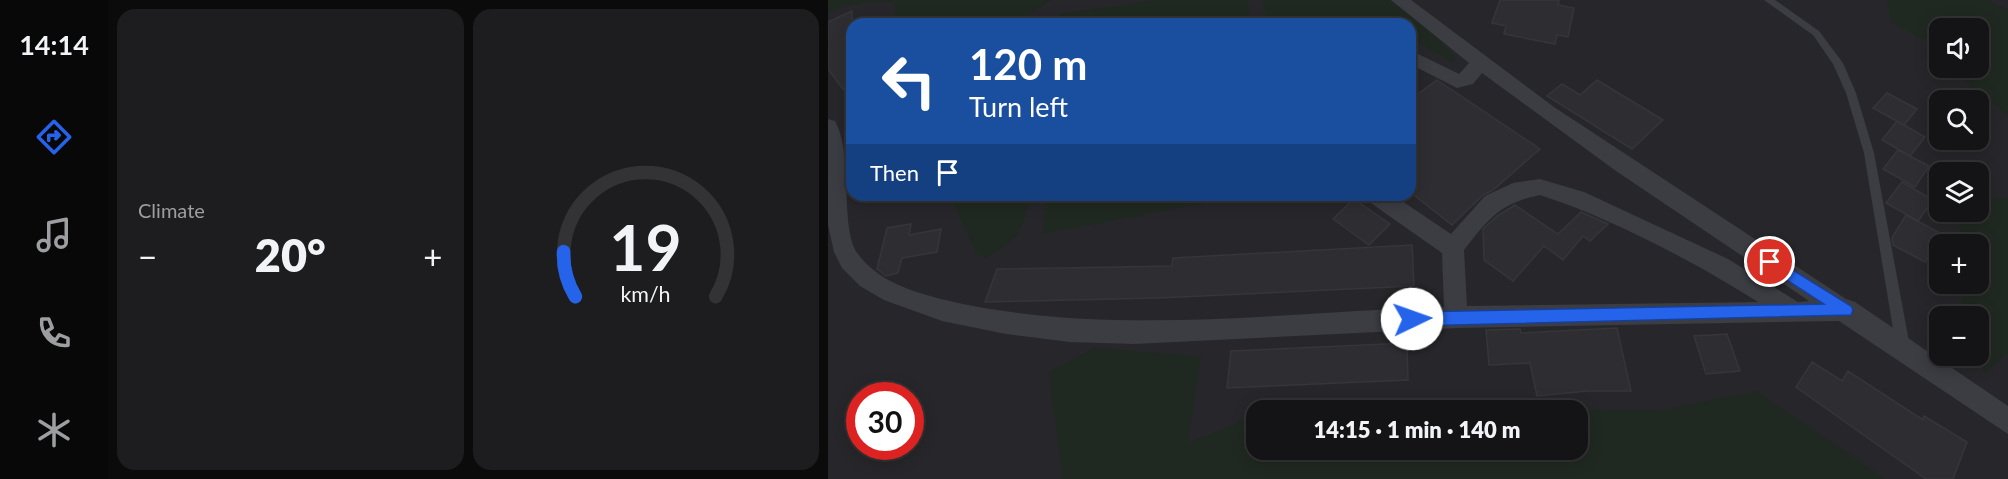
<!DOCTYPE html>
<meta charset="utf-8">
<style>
body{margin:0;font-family:Lato,sans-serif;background:#1d1d1f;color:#f1f3f6;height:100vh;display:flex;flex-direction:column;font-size:22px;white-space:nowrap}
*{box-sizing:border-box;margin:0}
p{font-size:20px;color:#9d9ea1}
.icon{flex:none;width:33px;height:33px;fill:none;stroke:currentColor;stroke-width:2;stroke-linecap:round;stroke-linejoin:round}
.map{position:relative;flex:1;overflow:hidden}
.panel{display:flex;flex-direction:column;gap:9px;padding:9px;background:#0b0b0c;width:720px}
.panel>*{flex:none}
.top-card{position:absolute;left:18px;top:18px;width:570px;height:183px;border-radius:18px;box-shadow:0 3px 15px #0003,0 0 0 2px #333335;background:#1a4fa0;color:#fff;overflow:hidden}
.controls{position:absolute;left:1101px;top:18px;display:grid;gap:12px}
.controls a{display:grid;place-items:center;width:60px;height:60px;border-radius:12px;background:#141416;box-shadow:0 3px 15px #0003,0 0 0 2px #333335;font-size:30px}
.speed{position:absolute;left:18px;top:382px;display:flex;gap:12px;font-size:30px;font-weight:700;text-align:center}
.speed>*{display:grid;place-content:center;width:78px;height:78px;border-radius:50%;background:#141416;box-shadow:0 3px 15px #0003,0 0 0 2px #333335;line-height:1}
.speed .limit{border:9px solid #d22;background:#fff;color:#111}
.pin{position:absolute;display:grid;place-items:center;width:51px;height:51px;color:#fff;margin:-26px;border:3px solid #fff;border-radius:50%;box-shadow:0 2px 6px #0007}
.me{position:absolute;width:66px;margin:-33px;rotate:87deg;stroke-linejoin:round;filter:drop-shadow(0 0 4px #0008)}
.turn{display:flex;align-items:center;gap:21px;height:126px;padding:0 24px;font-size:27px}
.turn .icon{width:78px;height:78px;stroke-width:2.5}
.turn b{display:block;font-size:42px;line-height:51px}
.then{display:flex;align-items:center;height:57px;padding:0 24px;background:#0003;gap:12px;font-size:22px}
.big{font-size:45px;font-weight:800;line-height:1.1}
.panel .card{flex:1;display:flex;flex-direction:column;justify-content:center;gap:9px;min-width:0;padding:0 21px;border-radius:18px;background:#1d1d1f}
.panel .dial{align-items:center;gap:0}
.dial svg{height:156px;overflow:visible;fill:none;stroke:#333335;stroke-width:7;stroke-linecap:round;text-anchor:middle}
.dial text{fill:#f1f3f6;stroke:none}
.heat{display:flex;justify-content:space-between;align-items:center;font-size:33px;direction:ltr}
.panel .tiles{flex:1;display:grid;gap:9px;grid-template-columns:repeat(2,1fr)}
.trip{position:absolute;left:418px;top:400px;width:342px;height:60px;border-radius:18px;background:#141416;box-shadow:0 3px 15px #0003,0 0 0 2px #333335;font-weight:800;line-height:60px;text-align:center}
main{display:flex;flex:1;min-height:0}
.menu{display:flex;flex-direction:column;width:108px;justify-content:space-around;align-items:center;background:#080809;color:#9d9ea1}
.menu .icon{width:42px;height:42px}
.menu .active{color:#2563eb}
.menu b{font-size:27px;color:#f1f3f6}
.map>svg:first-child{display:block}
</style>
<main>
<nav class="menu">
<b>14:14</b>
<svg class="icon active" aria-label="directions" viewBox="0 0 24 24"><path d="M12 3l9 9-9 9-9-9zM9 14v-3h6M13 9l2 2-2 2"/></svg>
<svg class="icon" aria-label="music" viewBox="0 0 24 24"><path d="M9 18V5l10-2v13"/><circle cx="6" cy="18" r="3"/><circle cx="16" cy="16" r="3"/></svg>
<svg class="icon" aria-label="phone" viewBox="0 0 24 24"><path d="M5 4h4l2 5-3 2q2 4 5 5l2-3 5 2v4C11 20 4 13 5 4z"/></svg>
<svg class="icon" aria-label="climate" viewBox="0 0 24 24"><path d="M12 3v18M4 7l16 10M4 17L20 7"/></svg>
</nav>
<section class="panel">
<div class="tiles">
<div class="card"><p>Climate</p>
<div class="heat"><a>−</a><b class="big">20°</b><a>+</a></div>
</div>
<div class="card dial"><svg viewBox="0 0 100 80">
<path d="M14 69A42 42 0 1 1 86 69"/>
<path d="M14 69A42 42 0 0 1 8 46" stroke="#2563eb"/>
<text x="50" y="56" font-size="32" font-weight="700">19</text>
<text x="50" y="72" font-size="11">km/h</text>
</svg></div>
</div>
</section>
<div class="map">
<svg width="1180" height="479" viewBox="0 0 1180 479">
<rect width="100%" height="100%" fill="#1b1b1e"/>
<path fill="#27272b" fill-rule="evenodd" d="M0 0H1180V479H0ZM24 24H582V195H24ZM1112 28H1150V68H1112ZM1112 100H1150V140H1112ZM1112 172H1150V212H1112ZM1112 244H1150V284H1112ZM1112 316H1150V356H1112ZM32 396H82V447H32ZM429 411H750V450H429Z"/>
<path fill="#202921" d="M0 0H223L200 15 203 24H68L66 3C42 0 22 4 0 13Z
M328 0H419L423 24H231L232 14Z
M434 0H561L595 24 625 54 628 60 624 63 582 37V24C563 24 537 18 521 24H440Z
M1059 0H1159L1180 9V115L1143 87 1128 68H1150V28H1112L1111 47 1063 23Z
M129 195H202C195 231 192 241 157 258L148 253 127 206Z
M218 195H419L214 234Z
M1151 198H1180V353L1157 373 1149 356 1150 316H1134V284H1150V244H1135L1129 213 1150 212Z
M267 348 373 356 360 443 429 415V450H750V411H439L449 407 834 410 928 391 1058 479H235L220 372Z"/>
<path fill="#2e2e32" stroke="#35353a" stroke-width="1.5" d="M672 0H731L730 5 746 8 740 37 729 35 727 44 676 34 678 26 664 23Z
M24 11V101L0 69V22Z
M609 80 712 149 665 190 655 195 624 225 582 192V100Z
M769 80 835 120 804 149 719 96 734 84 752 95Z
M1059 93 1089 109 1076 125 1045 108Z
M1069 121 1097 137 1082 156 1054 140Z
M1070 150 1101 166 1087 187 1055 169Z
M1074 182 1105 200 1090 221 1058 203Z
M526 199 562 224 541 245 505 219Z
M687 205 730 234 753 212 780 224 762 241 755 236 735 260 716 246 685 281 656 260 655 229 669 216Z
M1078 215 1112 233 1097 262 1065 245 1064 238Z
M83 224 81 235 113 229 109 252 74 258 70 273 58 276 49 269 59 228Z
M584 245 586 286 330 298 157 302 169 269 344 266 345 258Z
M789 328 803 391H759L709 396 702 363 661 365 658 330 692 329 693 333Z
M899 334 912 371 878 374 866 336Z
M579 343 580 380 399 388 403 351Z
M984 362 1014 381 1020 371 1095 420 1096 416 1139 442 1125 479H1098L968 387Z"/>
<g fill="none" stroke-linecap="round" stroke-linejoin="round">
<path fill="#3b3d43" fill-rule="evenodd" d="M936 0H947L991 31 1015 63 1028 93 1046 153 1082 347 1080 351 1075 353 1070 351 1068 347 1036 153 1018 93 1005 64 985 35Z"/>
<path fill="#3b3d43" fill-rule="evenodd" d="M563 0H583L726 107 1018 299 1027 302 1180 406V434L1011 321 630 328 306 344 242 342 178 334 114 321 56 300 32 286 14 268 6 252 0 225V119L7 121C26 155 11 228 30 254 53 286 99 296 135 304 294 336 455 312 616 307L614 253 540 201 537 195H565L623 234 657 196 685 183 712 179 756 192 900 259 970 302 981 301 788 171 654 73 645 84 629 88 582 64V50L631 74 641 63ZM712 195C783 218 867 262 930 302L639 306 636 250C660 219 672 203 712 195Z"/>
</g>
<path fill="#2563eb" stroke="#184099" stroke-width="1.5" d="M942 256 1023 306 1025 310 1023 315 584 326 576 319 584 312 996 304 937 266V257Z"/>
</svg>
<div class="controls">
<a><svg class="icon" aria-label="sound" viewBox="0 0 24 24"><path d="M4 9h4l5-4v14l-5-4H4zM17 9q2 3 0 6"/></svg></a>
<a><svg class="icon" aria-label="search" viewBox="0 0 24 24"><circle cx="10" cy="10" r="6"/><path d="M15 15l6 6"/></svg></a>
<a><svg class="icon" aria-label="layers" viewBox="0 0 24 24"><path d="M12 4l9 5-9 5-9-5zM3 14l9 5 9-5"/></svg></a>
<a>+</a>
<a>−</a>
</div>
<div class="speed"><div class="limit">30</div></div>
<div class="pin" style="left:942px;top:262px;background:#d93025"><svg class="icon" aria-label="arrive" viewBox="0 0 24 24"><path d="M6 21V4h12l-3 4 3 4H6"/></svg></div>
<svg class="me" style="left:584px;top:319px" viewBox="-20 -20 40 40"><circle r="19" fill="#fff"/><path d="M0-13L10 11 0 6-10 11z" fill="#2563eb"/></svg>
<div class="trip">14:15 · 1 min · 140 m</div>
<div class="top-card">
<div class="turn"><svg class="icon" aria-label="left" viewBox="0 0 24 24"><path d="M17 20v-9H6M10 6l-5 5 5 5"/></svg><div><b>120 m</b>Turn left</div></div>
<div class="then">Then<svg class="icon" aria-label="arrive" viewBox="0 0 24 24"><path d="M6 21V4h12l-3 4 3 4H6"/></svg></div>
</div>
</div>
</main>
